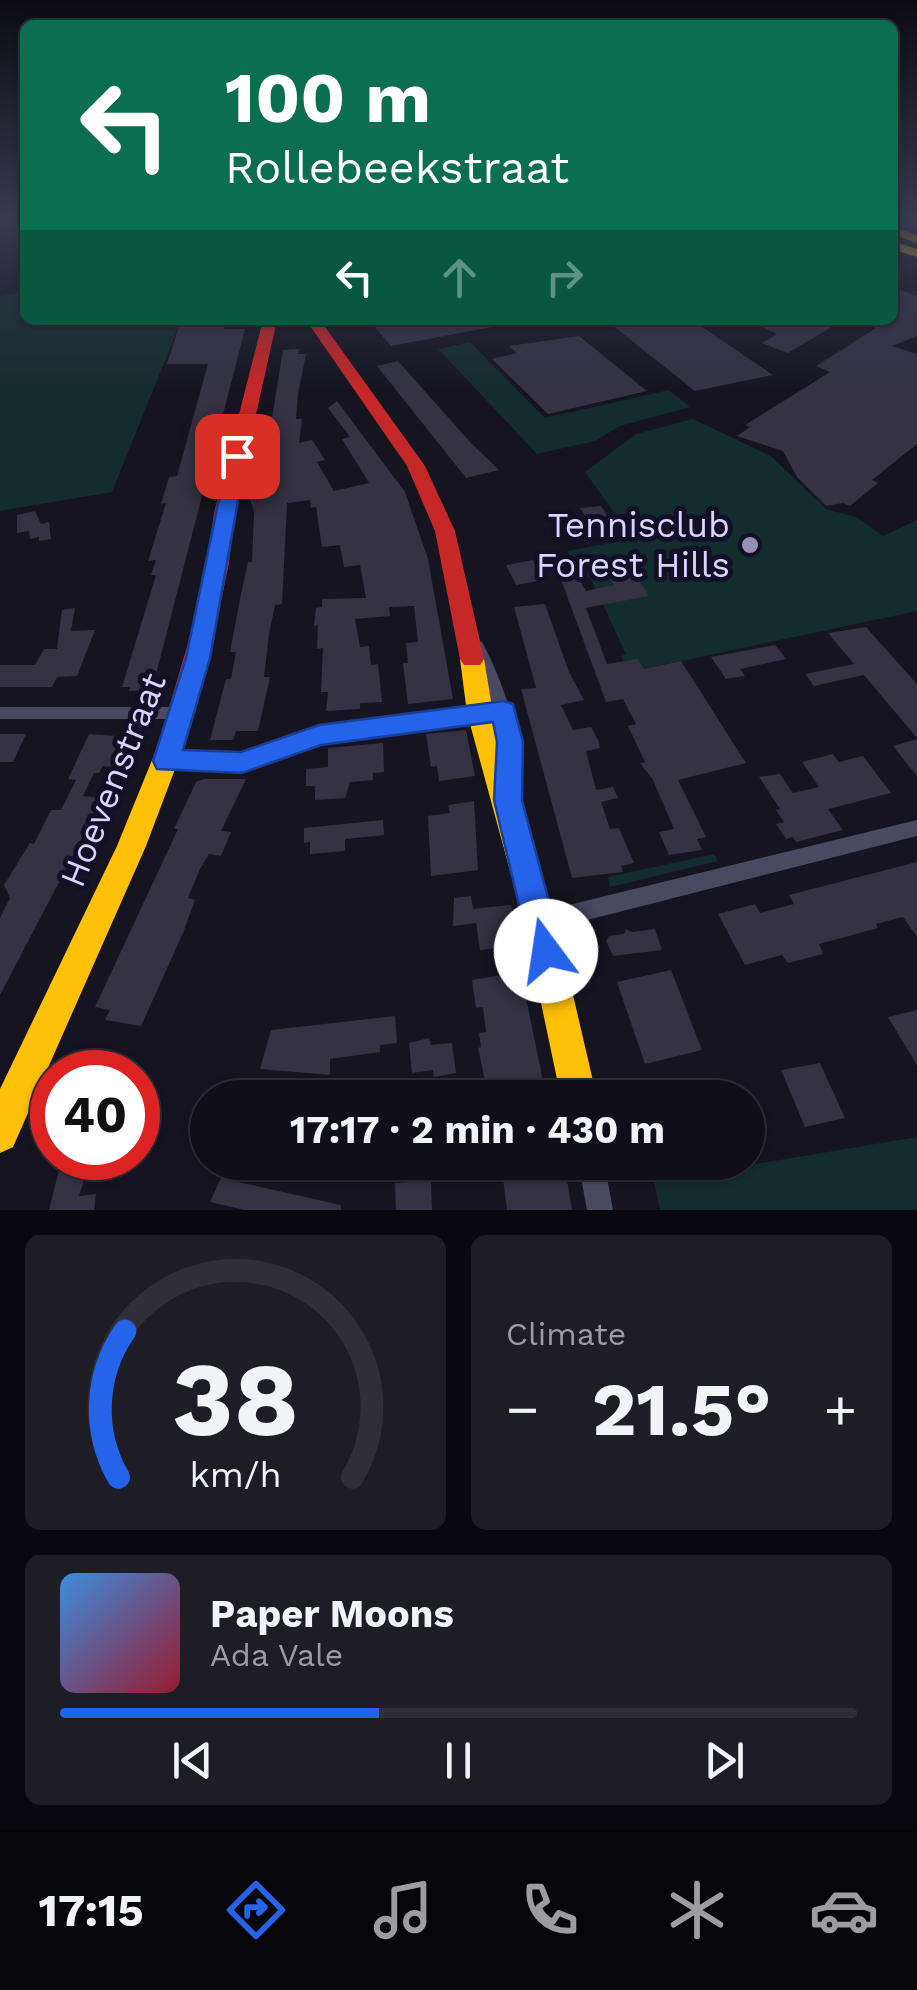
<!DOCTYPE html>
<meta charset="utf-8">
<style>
body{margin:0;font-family:"Work Sans",sans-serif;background:#1e1d26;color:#f1f3f6;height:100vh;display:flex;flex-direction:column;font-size:38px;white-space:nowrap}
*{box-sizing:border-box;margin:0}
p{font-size:32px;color:#9c9ca2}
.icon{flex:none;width:55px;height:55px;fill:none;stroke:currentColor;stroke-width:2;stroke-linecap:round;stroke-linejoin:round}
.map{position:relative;height:1210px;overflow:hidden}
.side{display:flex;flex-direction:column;gap:25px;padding:25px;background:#09080e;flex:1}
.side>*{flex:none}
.top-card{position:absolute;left:20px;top:20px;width:878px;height:305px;border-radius:15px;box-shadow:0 2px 8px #0004,0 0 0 2px #302f38;background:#0b6e4f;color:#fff;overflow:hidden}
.speed{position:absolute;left:30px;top:1050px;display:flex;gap:20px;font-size:50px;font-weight:700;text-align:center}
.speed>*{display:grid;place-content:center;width:130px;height:130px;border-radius:50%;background:#100f19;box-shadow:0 2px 8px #0004,0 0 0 2px #302f38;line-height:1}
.speed .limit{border:15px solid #d22;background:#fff;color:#111}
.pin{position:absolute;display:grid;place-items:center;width:85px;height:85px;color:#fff;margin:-42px;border-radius:20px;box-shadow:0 5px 15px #0006}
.me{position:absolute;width:110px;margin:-55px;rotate:346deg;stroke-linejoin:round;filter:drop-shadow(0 0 8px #0008)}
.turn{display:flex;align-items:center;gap:35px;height:210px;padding:0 40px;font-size:45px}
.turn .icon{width:130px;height:130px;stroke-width:2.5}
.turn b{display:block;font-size:70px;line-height:85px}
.lanes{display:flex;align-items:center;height:95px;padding:0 40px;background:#0003;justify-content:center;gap:50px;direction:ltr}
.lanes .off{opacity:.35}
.big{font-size:75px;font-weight:700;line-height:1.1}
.side .card{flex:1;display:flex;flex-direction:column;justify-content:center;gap:15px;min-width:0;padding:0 35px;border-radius:15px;background:#1e1d26}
.side .dial{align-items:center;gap:0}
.dial svg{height:260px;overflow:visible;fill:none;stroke:#302f38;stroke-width:7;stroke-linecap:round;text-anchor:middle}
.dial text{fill:#f1f3f6;stroke:none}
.song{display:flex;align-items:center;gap:30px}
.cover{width:120px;height:120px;border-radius:15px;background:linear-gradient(135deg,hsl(210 70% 55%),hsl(350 70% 35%))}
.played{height:10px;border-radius:5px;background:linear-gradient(90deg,#2563eb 40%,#302f38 40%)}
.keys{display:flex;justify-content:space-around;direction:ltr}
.heat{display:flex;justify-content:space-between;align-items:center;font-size:55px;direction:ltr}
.side .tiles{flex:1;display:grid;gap:25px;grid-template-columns:1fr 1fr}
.card:last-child{grid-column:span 2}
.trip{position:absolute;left:190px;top:1080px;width:575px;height:100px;border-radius:50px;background:#100f19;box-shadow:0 2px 8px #0004,0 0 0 2px #302f38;font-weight:700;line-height:100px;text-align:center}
.tab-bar{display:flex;height:160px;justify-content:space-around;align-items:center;background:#06060a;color:#9c9ca2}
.tab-bar .icon{width:70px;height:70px}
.tab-bar .active{color:#2563eb}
.tab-bar b{font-size:45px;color:#f1f3f6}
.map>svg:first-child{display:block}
</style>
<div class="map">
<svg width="917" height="1210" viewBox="0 0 917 1210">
<rect width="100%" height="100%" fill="#161421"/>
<path fill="#132c2d" d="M25 292V320H147L149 325 177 320H256L255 327 178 328 112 492 0 511V296Z
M470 342 545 418 669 390 690 407 620 426 595 441 537 454 438 349Z
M693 419 771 456 826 509 856 517 883 536 917 520V611L629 672 621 656 626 654 590 577H584L567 551 647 536 631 513 616 515 585 472 636 434Z
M714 854 718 861 610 887 608 877Z
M917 1137V1210H660L654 1181Z"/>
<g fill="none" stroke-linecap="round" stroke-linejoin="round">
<path stroke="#0b1e41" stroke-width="6" d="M395 717 467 708"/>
</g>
<path fill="#343243" d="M892 287 917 296V336L892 346 917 354V444L872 480 878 483 850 506 843 503 826 506 797 477 783 451 737 436 750 427 745 425 830 372 816 366 876 328 857 320H892Z
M181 320H223L224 329H245L152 690 129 691 130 687H122L156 575H151L156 560 148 561 166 503 161 504 169 477 177 476 208 364H167Z
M369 320H496L497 326 391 346Z
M636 320H692L773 375 695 391 612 325Z
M747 320H843L788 353 762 343 777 334Z
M579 336 647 391 548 414 492 359 517 353 509 346Z
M299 349 298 354H306L298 394 296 419H302L299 443 312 440 325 460 317 462 334 491 369 483 342 439 350 437 328 408 337 401 405 492 428 559 453 699 408 704 403 663H408L406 643 418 642 414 606 389 607 390 616 355 619 360 647 369 646 371 665 378 664 382 702 360 703V709L326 711 328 692H321L323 648 317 649 318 625 314 626 316 608 322 607V599L366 598 360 565 344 567 340 545 322 547 316 507 311 508 310 500 287 503 282 604 275 605 269 634 264 677H270L258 731H236L233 740H210L226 679H231L236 652H230L240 599 248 562H252L254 512 247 489 269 483 262 471 276 464 267 449 283 350Z
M398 361 471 443 499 470 466 478 377 366Z
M601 506 616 529 596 532 580 508Z
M35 511 41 524 49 522 51 539 39 541V537L30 539 29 531 17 533V515Z
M533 560 544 580 516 585 506 565Z
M574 571 586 591 614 585 609 578 635 573 649 596 586 608 607 664 638 659 644 669 681 661 746 763 678 780 706 837 697 839 702 850 669 855 659 832 674 829 653 780 640 763 645 762 628 726 636 724 623 699 606 702 559 574Z
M545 604 569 672 584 700 561 705 573 730 591 727 598 740 600 748 586 751 596 790 613 787 618 798 601 802 610 829 619 828 634 863 621 866 623 872 572 878 521 689 536 688 514 607Z
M75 608 71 631 95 630 77 676 57 677 52 687H0V665H35L44 649H57L62 610Z
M866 627 917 684V738L864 675 814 686 805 674 854 664 828 633Z
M775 645 786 659 740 669 745 676 726 679 711 657Z
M466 730 475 776 439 781 437 766 431 767 426 734Z
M0 734H26L13 762H0Z
M89 734 133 737 118 768 103 766 99 773H94L83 796 103 798 0 995V918L10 898 4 885 30 843 34 844 51 810H61L76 780 68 779Z
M917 739V776L893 746Z
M383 743 384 772 373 773V780L350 782 345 798 315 800V786H306V769L328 767V748Z
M833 754 839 762 863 756 891 793 828 809 843 830 796 842 793 837 786 839 776 824 784 822 776 810 780 809 759 777 780 774 793 793 819 787 802 762Z
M204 779H246L221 831 231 832 221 856 209 854 200 869 188 898 195 900 183 933 141 1026 105 1020 110 1010 95 1007 178 829H174L196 782Z
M474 801 478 870 431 876 428 816 450 813 448 805Z
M383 820 384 835 345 839V851L310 854V842L304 843V828Z
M917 862V937L903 917 876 924 878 928 819 944 823 954 788 963 782 955 745 965 718 914 755 904 760 913 794 904 789 895Z
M471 896 473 909 511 905 521 945 480 950 476 923 453 926 454 898Z
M626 929 632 932 655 929 662 950 613 956 606 941 609 936 624 934Z
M671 970 702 1050 645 1064 617 982Z
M515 973 517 983H523L543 1081 486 1085 478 1048 481 1047 479 1033 486 1032 483 1007 476 1008 472 980Z
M917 1010V1065L888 1017Z
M395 1016 397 1043 380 1045V1052L330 1059V1075L260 1069 271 1030Z
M429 1038 431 1045 452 1043 456 1073 434 1077 433 1070 412 1073 409 1043Z
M74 1057 114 1058 110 1072H68Z
M820 1063 845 1118 805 1127 781 1070Z
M62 1158H91L79 1196 96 1194 94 1210H49Z
M407 1162H430L432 1210H396L395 1183 408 1182Z
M501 1162H564L572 1210H507Z
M221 1178 341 1205V1210H245L210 1202Z"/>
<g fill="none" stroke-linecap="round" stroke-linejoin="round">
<path fill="#4a4962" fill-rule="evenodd" d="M476 640 482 642C502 679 529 749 514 791L508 794 502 791 499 786V747L495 718 330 740 241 769 166 768 160 766 157 761 160 756 166 754 241 755 330 726 492 706 468 646 470 642Z
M0 707H182L188 708 191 713 188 718 182 719H0Z
M917 820V836L540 932 533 929 530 922 533 915 540 912Z
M578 1162H604L613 1210H587Z"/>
<path fill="#ffc107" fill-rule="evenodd" d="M892 227 917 235V243L892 234Z
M892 241 917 249V257L892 249Z
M472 650 480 653 484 659 493 713 556 922 597 1098H561L524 922 467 713 460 659 464 653Z
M170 738 179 741 183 748 146 846 13 1147 0 1153V1089L117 846 157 748 161 741Z"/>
<path fill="#c62828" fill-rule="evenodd" d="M263 320H277L234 513 229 563 213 640 183 748 179 755 170 758 161 755 157 748 189 640 207 563 214 513Z
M306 320H320L425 466 455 531 484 659 480 665H464L460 659 435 531 407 466Z"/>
</g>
<linearGradient id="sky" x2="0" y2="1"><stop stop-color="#0c0b12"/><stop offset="0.56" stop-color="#363a4e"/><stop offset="1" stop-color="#363a4e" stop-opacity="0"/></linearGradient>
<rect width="917" height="390" fill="url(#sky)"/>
<path fill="#2563eb" stroke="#184099" stroke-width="2.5" d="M237 451 246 456 210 658 183 750 241 752 319 725 504 701 513 704 523 742 522 800 562 951 557 962 546 966 535 962 530 951 494 800 497 742 493 722 321 745 242 773 157 769 153 761 186 658 228 456Z"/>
<circle fill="#9591b1" stroke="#130f26" stroke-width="4" cx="750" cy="545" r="10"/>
<g text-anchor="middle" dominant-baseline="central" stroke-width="10" stroke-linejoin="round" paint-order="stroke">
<g font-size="35" fill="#d9d4ff" stroke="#130f26" text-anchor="end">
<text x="730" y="525">Tennisclub<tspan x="730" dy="40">Forest Hills</tspan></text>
</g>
<g font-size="35" fill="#d9d4ff" stroke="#130f26">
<text transform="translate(113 780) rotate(-68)">Hoevenstraat</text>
</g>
</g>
</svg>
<div class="speed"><div class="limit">40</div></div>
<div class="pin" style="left:237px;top:456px;background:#d93025"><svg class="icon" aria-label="arrive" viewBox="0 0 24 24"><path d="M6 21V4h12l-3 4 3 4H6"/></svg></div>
<svg class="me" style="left:546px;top:951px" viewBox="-20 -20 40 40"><circle r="19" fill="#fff"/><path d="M0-13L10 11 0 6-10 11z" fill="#2563eb"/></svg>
<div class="trip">17:17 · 2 min · 430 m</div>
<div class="top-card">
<div class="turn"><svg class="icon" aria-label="left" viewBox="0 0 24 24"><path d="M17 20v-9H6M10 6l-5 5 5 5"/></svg><div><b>100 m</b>Rollebeekstraat</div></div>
<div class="lanes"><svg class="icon" aria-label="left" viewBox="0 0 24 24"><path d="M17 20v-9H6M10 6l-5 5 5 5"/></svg><svg class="icon off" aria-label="ahead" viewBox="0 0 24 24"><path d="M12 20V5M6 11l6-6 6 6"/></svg><svg class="icon off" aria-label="right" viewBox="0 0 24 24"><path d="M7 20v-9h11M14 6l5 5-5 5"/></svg></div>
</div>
</div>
<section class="side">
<div class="tiles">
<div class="card dial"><svg viewBox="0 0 100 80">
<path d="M14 69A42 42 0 1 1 86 69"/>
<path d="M14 69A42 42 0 0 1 16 24" stroke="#2563eb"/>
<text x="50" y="56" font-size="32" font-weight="700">38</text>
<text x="50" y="72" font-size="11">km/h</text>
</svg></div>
<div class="card"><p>Climate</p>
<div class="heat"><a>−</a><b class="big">21.5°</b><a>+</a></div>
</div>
<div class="card">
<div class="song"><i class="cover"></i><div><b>Paper Moons</b><p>Ada Vale</p></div></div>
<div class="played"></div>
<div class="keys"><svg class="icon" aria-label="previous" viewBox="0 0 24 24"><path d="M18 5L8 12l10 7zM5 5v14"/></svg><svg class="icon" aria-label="pause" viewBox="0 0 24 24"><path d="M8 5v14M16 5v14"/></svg><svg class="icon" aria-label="next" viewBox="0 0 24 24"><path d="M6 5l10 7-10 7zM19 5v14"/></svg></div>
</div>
</div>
</section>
<nav class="tab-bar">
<b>17:15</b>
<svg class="icon active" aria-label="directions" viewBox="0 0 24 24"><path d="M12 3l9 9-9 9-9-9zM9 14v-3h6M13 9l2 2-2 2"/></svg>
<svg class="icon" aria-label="music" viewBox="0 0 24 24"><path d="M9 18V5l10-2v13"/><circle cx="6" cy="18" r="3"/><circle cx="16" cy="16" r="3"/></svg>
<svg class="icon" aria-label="phone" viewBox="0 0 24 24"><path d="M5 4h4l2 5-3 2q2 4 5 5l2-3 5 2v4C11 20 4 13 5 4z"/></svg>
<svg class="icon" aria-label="climate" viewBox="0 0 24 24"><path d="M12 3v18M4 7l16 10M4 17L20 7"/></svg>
<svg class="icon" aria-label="car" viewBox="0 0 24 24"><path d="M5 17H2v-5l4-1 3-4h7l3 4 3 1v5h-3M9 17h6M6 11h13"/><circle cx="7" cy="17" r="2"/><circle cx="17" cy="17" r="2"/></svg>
</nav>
